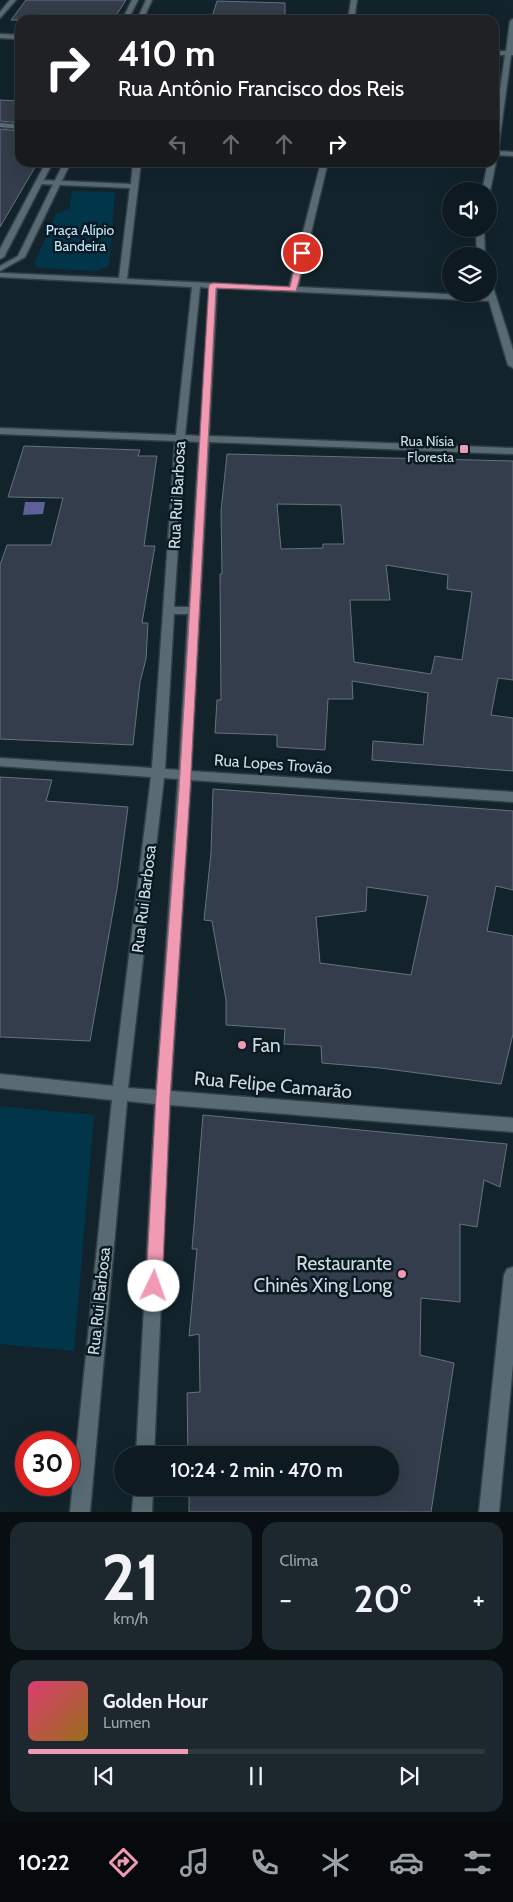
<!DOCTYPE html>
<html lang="pt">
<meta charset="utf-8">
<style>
body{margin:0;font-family:Cabin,sans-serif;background:#1c272e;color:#f1f3f6;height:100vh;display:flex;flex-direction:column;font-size:19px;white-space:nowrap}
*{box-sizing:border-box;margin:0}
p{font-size:16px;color:#9ba1a5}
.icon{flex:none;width:28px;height:28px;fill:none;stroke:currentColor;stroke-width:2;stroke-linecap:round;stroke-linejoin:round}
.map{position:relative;height:1512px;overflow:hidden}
.sheet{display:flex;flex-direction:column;gap:10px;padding:10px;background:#080e12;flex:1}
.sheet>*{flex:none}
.guide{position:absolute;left:15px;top:15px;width:484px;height:152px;border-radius:15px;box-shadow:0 5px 20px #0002,0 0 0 1px #2e383f;background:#202124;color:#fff;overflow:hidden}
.fabs{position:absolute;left:442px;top:182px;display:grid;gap:10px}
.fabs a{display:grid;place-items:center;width:55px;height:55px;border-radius:50%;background:#0e1a21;box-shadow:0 5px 20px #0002,0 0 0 1px #2e383f;font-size:25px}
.speed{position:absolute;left:15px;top:1431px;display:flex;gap:10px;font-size:25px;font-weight:700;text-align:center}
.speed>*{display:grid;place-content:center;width:65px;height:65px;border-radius:50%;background:#0e1a21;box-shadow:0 5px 20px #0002,0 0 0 1px #2e383f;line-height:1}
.speed .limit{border:8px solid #d22;background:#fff;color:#111}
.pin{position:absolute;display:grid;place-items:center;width:42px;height:42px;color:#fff;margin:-21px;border:2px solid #fff;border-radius:50%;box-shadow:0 1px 5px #0007}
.me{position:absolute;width:55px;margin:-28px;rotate:3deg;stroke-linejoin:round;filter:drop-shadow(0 0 4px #0008)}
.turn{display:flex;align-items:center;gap:18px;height:105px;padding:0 20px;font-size:22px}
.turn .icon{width:65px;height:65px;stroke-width:2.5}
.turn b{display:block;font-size:35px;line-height:42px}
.lanes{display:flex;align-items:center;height:48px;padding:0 20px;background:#0003;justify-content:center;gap:25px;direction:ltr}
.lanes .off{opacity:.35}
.big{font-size:38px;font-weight:600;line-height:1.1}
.sheet .widget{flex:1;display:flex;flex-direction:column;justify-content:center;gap:8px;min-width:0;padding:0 18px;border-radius:15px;background:#1c272e}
.sheet .dial{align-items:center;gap:0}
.dial b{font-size:65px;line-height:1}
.song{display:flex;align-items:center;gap:15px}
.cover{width:60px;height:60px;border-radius:8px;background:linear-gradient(135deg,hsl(340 70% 55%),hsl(40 70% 35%))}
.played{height:5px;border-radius:2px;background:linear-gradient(90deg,#f19ab3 35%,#2e383f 35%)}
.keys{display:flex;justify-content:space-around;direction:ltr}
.heat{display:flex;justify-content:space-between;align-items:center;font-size:28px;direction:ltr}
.sheet .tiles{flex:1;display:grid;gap:10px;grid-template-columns:1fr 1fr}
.widget:last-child{grid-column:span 2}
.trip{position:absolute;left:114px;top:1446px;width:285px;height:50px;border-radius:25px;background:#0e1a21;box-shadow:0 5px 20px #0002,0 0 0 1px #2e383f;font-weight:600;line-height:50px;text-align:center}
.dock{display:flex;height:80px;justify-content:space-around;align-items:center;background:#060a0d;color:#9ba1a5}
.dock .icon{width:35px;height:35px}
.dock .current{color:#f19ab3}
.dock b{font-size:22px;color:#f1f3f6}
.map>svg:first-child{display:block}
</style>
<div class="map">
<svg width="513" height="1512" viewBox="0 0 513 1512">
<rect width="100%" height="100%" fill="#12232c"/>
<path fill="#00354a" d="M72 191 115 192 109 266 96 271 37 268 34 264 56 214 69 209Z
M0 1106 94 1115 74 1351 0 1344Z"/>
<path fill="#60609a" d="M25 502H45L43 514 23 515Z"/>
<path fill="#333d4b" stroke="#667181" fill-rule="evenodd" d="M26 0H126L113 20H11Z
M217 1 285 3V20H211Z
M0 100 20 101V123L0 121Z
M0 129 20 131V162H38L0 227Z
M24 446 140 450 138 456H157L144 546H155L142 623H148L146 659 140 682 133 745 0 739V565L7 545H51L63 498 8 497Z
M227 454 513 461V680L498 678 491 715 513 718V771L372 760 373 741 423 745 428 693 352 681 353 699H328L325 750 277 747V735L215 733 217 700H221L220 574H222L221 511ZM277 504 341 505 344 544H323V548L281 549ZM386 565 448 575 447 589 472 592 462 660 435 656 431 674 354 662 350 600H390Z
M0 777 52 780 46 801 128 807 117 889 90 1041 0 1037Z
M213 789 513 811V890L496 886 487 931 513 936V1034L501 1084 380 1068 322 1063 321 1046 284 1044 285 1029 226 1025V1000L212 921 204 920 211 853ZM367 887 428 896 411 975 320 963 316 917 366 911Z
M203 1115 507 1144 500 1187 484 1180 477 1227 460 1224V1302L421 1298 420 1355 454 1363 431 1512H189V1488H390V1455H188L187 1393 200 1392 199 1334 189 1336 197 1249H192Z"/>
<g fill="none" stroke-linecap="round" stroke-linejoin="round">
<defs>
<path id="street" d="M10 0H16L0 18V12Z
M351 0H357L354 20H348Z
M513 19V55H511L498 151 513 152V156L494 155V131L505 55H494V51H506L510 21Z
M0 34 20 35V39L0 38Z
M0 123 20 125V129L0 127Z
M494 160 496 162 490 191H482L488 162H494Z
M133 162H141L127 279 289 287 321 162H328L298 287 488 296 489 284H492L513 350V368L508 365 489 301 217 288 209 436 513 448V454L209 442 191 771 513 792V802L191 780 171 1091 513 1118V1132L170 1105 154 1455H136L155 1104 127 1101 90 1512H70L112 1100 0 1088V1074L113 1086 151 777 0 766V758L152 768 175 441 0 434V428L176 435 192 287 0 277V273L119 278 130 188 39 184 35 182 39 180 131 184ZM200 287 209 288 200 436 185 435ZM185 441 199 442 189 607H174ZM174 614H188L179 770 165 769ZM164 778 178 779 156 1090 128 1088Z
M476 229H484L485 256H477Z
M134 1488H153L152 1512H132Z"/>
<path id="secondary" d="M132 0H138L128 20H122Z
M146 0H152L143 20H137Z
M46 162H53L4 257 0 259V249Z
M64 162H71L25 257 0 271V266L18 256Z
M513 1267V1364L499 1512H479L504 1275 507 1269Z"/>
</defs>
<use href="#street" stroke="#333e45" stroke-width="3"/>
<use href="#secondary" stroke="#333e45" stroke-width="3"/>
<use href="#street" fill="#586b75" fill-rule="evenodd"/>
<use href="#secondary" fill="#586b75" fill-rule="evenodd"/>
</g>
<path fill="#f19ab3" stroke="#9d6474" d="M302 251 306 253 296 291 216 288 190 790 170 1097 162 1286 160 1292 154 1294 149 1292 146 1286 156 1097 179 790 209 285 213 283 290 287 298 253Z"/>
<g fill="#f19ab3" stroke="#091a22" stroke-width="2">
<rect x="459" y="444" width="10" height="10" rx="2.5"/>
<circle cx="242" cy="1045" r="5"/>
<circle cx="402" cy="1274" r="5"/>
</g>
<g text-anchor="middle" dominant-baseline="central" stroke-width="5" stroke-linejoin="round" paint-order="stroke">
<g font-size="14" fill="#c3e9fd" stroke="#091a22">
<text x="80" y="230">Praça Alípio<tspan x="80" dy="16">Bandeira</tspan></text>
</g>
<g font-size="14" fill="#d1dbe1" stroke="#091a22" text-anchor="end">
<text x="454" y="441">Rua Nísia<tspan x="454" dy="16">Floresta</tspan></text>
</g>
<g font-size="16" fill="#d1dbe1" stroke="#091a22">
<text transform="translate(177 495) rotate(-87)">Rua Rui Barbosa</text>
<text transform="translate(273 764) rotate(4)">Rua Lopes Trovão</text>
<text transform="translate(144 899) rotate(-83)">Rua Rui Barbosa</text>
<text transform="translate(99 1301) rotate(-84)">Rua Rui Barbosa</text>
</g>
<g font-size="19" fill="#d1dbe1" stroke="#091a22" text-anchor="start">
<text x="252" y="1045">Fan</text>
<text x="392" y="1263" text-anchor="end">Restaurante<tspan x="392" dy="22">Chinês Xing Long</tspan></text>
</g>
<g font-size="19" fill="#d1dbe1" stroke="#091a22">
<text transform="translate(273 1085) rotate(5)">Rua Felipe Camarão</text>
</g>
</g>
</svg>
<div class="fabs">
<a><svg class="icon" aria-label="sound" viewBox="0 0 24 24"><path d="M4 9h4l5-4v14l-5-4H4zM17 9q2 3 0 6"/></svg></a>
<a><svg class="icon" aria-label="layers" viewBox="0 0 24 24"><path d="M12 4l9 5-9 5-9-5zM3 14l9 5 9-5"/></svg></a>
</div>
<div class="speed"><div class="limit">30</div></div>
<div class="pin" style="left:302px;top:253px;background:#d93025"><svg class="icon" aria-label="arrive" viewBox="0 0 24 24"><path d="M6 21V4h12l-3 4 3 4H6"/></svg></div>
<svg class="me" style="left:154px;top:1286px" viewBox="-20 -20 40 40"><circle r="19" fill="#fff"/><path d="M0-13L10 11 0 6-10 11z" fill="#f19ab3"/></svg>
<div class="trip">10:24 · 2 min · 470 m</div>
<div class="guide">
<div class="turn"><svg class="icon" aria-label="right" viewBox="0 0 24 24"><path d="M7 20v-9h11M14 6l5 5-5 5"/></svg><div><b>410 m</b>Rua Antônio Francisco dos Reis</div></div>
<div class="lanes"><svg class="icon off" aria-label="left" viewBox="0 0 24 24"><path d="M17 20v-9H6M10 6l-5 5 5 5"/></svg><svg class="icon off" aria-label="ahead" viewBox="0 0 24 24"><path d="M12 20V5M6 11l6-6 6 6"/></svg><svg class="icon off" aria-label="ahead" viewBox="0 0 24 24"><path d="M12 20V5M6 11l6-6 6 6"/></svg><svg class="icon" aria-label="right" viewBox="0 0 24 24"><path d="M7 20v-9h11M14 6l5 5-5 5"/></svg></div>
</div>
</div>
<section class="sheet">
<div class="tiles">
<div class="widget dial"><b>21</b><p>km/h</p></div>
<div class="widget"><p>Clima</p>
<div class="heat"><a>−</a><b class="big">20°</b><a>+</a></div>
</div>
<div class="widget">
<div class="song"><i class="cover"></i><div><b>Golden Hour</b><p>Lumen</p></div></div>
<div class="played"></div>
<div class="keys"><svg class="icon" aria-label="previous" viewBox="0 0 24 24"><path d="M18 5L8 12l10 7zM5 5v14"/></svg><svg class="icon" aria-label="pause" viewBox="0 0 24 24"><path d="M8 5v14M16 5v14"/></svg><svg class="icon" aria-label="next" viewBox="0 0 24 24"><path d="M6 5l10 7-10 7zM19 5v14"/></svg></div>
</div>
</div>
</section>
<nav class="dock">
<b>10:22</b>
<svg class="icon current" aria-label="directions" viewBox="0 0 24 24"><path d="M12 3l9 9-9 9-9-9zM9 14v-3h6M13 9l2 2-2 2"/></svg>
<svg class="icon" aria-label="music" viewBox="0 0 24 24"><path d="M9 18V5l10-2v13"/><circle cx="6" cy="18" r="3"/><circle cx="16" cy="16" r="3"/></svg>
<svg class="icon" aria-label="phone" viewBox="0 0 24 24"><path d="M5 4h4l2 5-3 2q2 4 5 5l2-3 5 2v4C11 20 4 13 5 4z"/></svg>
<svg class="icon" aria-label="climate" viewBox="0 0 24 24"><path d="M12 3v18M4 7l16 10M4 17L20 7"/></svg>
<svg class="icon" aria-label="car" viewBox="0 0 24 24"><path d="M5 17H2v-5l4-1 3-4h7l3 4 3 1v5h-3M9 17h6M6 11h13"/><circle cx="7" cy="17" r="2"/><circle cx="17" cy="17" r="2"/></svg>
<svg class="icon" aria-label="filters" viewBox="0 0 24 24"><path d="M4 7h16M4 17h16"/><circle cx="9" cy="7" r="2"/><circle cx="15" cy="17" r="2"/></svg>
</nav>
